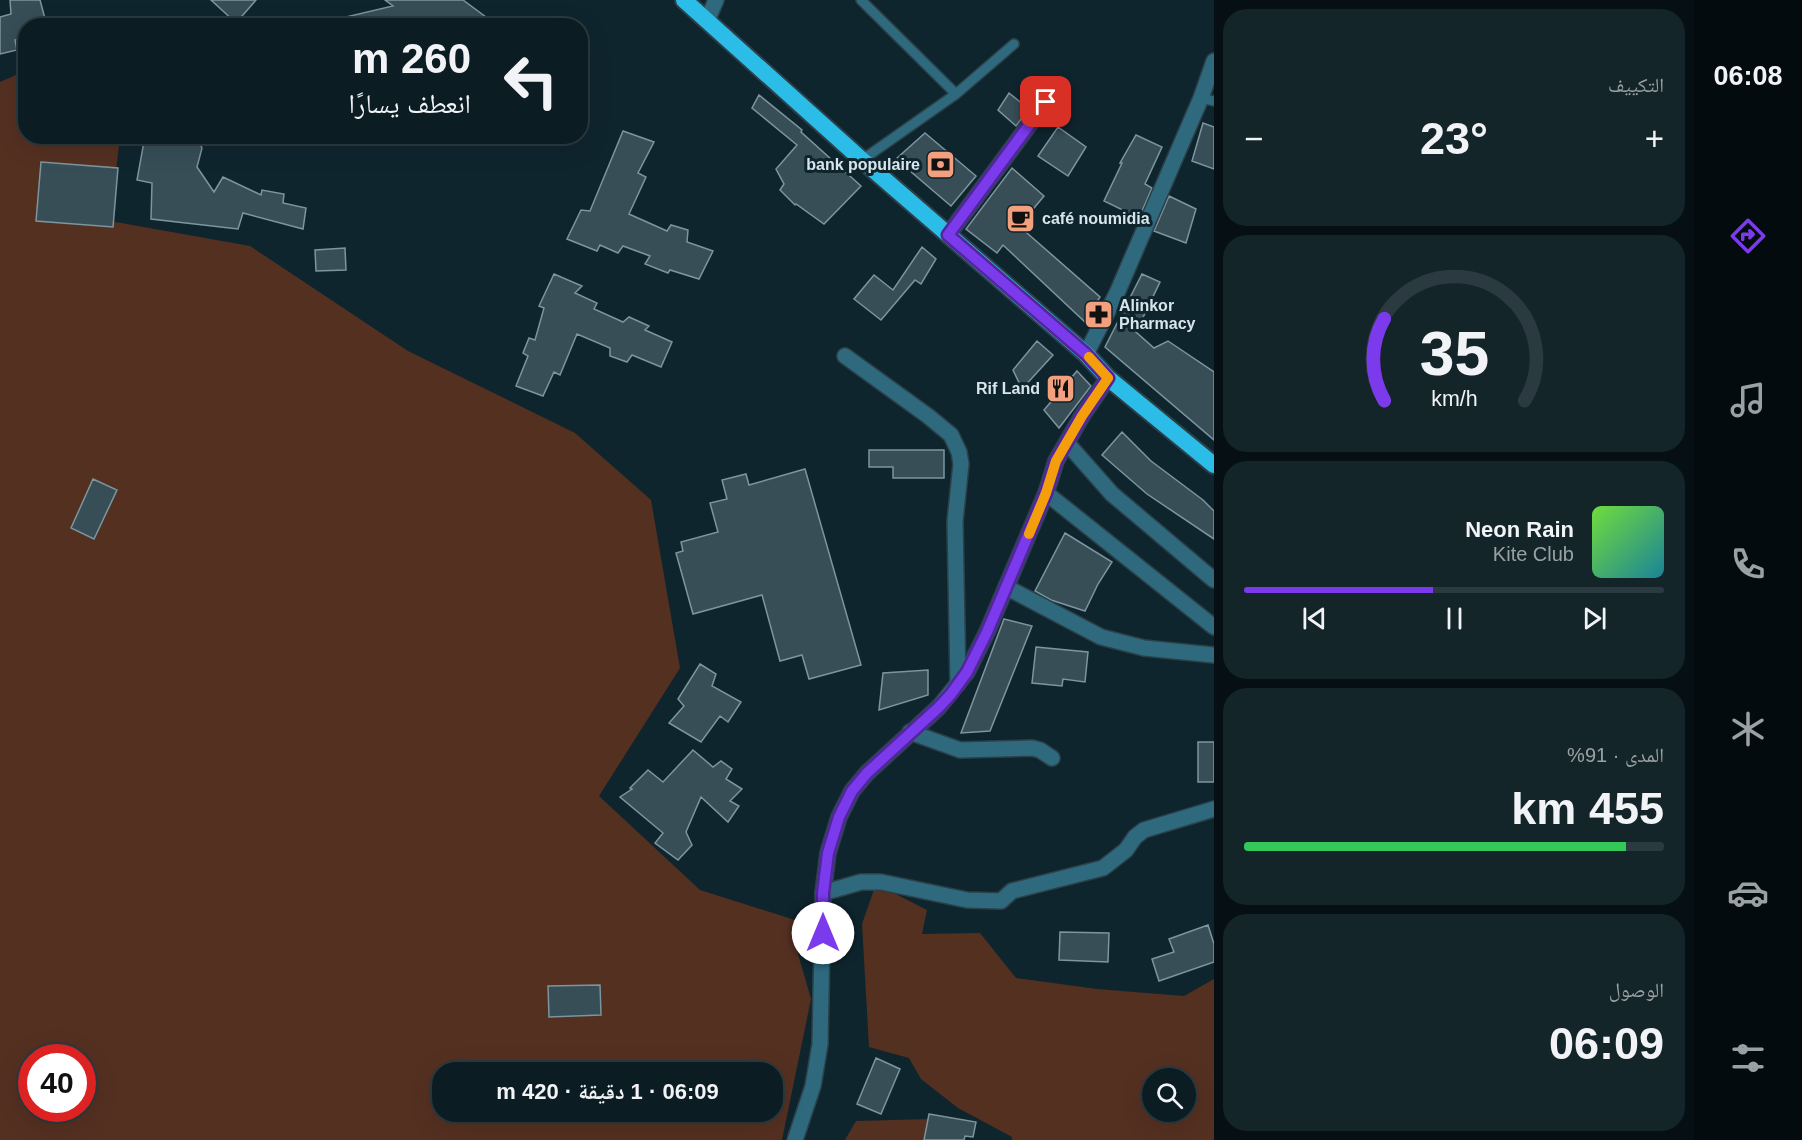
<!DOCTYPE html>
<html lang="ar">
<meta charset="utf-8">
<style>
body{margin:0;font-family:Helvetica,"Noto Naskh Arabic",sans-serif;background:#14252a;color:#f1f3f6;direction:rtl;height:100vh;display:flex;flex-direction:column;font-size:22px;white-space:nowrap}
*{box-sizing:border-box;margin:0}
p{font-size:20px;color:#9aa1a5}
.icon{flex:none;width:33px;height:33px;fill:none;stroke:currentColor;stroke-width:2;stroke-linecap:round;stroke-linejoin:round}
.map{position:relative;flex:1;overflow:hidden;direction:ltr}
.drawer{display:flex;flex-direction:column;gap:9px;padding:9px;background:#060f13;width:480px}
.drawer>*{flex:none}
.top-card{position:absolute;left:18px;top:18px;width:570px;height:126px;border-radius:24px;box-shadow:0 6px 24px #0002,0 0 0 2px #2b3a40;direction:rtl;background:#0b1c22;color:#f1f3f6;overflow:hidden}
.buttons{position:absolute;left:1142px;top:1068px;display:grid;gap:12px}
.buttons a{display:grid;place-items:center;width:54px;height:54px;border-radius:50%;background:#0b1c22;box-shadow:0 6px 24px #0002,0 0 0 2px #2b3a40;font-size:30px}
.speed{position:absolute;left:18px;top:1044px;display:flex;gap:12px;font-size:30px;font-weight:700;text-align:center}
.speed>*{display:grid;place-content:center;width:78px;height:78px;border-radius:50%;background:#0b1c22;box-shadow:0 6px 24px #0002,0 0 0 2px #2b3a40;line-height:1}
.speed .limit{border:9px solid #d22;background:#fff;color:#111}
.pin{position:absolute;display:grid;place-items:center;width:51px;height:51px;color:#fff;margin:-26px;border-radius:12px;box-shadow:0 3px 9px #0006}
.me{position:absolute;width:66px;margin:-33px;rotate:0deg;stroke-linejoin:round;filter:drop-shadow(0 0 4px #0008)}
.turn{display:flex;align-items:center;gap:21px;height:126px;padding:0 18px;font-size:27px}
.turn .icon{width:78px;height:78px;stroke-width:2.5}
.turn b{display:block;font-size:42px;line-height:51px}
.big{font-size:45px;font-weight:800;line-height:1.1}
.drawer .tile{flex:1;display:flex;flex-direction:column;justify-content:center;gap:9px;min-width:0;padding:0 21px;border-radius:24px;background:#14252a}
.drawer .dial{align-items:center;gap:0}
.dial svg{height:156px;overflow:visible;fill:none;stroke:#2b3a40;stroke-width:7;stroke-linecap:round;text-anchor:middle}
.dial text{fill:#f1f3f6;stroke:none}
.song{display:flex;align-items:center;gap:18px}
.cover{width:72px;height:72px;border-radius:9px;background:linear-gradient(135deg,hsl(100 70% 55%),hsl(190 70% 35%))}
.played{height:6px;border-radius:3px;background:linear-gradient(90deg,#7c3aed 45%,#2b3a40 45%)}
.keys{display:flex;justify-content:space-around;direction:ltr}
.heat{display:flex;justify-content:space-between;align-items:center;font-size:33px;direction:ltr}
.charge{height:9px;border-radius:4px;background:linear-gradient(90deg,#34c759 91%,#2b3a40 0)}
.trip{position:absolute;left:432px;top:1062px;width:351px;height:60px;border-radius:24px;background:#0b1c22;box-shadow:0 6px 24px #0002,0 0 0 2px #2b3a40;font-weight:800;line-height:60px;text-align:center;direction:rtl}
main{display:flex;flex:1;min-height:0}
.tabs{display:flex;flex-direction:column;width:108px;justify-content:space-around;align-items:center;background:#040b0e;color:#9aa1a5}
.tabs .icon{width:42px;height:42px}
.tabs .selected{color:#7c3aed}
.tabs b{font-size:27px;color:#f1f3f6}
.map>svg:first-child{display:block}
</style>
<main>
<nav class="tabs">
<b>06:08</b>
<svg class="icon selected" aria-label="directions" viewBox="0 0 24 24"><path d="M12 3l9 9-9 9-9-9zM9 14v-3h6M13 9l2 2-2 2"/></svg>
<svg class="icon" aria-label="music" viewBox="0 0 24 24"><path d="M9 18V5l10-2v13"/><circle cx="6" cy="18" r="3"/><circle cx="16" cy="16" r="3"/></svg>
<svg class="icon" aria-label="phone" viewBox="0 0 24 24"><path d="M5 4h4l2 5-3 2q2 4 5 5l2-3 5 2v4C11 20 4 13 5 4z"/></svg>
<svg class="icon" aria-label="climate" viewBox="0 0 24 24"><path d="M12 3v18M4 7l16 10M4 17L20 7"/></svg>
<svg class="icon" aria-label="car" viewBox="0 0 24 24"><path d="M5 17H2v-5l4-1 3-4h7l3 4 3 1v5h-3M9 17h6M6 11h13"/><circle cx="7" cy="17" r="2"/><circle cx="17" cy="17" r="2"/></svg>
<svg class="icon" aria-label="filters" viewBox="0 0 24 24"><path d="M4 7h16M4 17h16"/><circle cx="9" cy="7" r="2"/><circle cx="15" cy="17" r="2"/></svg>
</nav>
<section class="drawer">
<div class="tile"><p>التكييف</p>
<div class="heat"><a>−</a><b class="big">23°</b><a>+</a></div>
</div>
<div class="tile dial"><svg viewBox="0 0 100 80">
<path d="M14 69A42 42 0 1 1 86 69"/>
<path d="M14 69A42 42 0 0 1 14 27" stroke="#7c3aed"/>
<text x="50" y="56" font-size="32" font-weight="700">35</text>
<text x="50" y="72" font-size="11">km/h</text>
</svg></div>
<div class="tile">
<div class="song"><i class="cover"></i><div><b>Neon Rain</b><p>Kite Club</p></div></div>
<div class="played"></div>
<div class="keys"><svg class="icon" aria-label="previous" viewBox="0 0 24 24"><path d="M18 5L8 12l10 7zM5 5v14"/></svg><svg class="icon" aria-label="pause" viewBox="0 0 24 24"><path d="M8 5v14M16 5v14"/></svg><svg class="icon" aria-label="next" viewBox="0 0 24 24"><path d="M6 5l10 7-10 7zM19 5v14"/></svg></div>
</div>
<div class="tile"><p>المدى · 91%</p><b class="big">455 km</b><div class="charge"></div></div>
<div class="tile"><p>الوصول</p><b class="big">06:09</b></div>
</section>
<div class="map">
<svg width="1214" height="1140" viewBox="0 0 1214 1140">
<rect width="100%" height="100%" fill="#0f252e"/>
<path fill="#543021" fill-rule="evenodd" d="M25 71 26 136 120 137 110 221 250 246 408 351 575 433 651 500 680 668 599 796 700 890 795 920 796 947 811 999 782 1140H0V82ZM32 1058H82V1108H32ZM442 1072H772V1112H442Z
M876 884 927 910 922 934 980 933 1016 978 1097 989 1184 996 1214 979V1140H1012V1137L958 1108 921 1079 909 1058 869 1047 862 924ZM1152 1078H1185V1112H1152Z
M931 1119 928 1140H845L856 1121Z"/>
<path fill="#374e57" stroke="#7c959f" stroke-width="1.5" d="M10 0H40L47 26H26V37L15 40 17 50 0 54V17L11 14Z
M211 0H256L236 23Z
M385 0H463L498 26H334L333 20 393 6Z
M1009 93 1029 109 1016 126 998 110Z
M759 95 802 130 801 132 861 186 824 224 796 204 795 205 780 190 784 184 776 169 797 145 752 108Z
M1203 123 1214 127V169L1192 161Z
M1058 127 1086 147 1068 176 1038 156Z
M623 131 654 142 638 173 646 177 629 214 667 231 671 225 688 230 687 242 713 251 699 279 670 270 668 273 645 264 650 256 623 246 618 253 600 245 597 251 567 239 581 210 590 211Z
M925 133 976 176 951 206 896 159Z
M1136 135 1162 147 1145 184 1152 188 1139 218 1104 201 1122 163H1120Z
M145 136H187L198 139 202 148 197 167 214 192 223 177 261 195 262 190 284 194 283 203 306 208 303 229 243 213 238 229 151 219 152 183 137 180Z
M41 162 118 168 113 227 36 221Z
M1012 168 1044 196 1019 226 1100 297 1085 322 1003 245 997 253 966 229Z
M1169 196 1196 209 1186 243 1154 231Z
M922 247 936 259 921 284 915 280 881 320 854 299 874 275 893 290Z
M345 248 346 270 316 271 315 250Z
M554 274 582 286 575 293 597 303 594 309 623 322 629 317 649 326 645 330 672 342 661 367 632 355 627 362 610 356V348L577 334 560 375 554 372 543 396 516 386 528 356 523 353 529 338 535 340 544 308 539 306Z
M1142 274 1160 282 1136 332 1154 348 1168 341 1214 372V440L1105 347Z
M1037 341 1053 355 1022 389 1013 370Z
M1077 371 1091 386 1059 428 1044 410Z
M1122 432 1151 461 1203 500 1214 511V539L1147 494 1102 455Z
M869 450H944V478H893V467H869Z
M805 469 861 665 809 679 802 655 780 661 762 595 693 614 676 553 683 551 681 542 718 532 710 503 727 499 722 480 746 474 749 485Z
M93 479 117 490 94 539 71 528Z
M1065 533 1112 562 1098 584 1085 611 1051 600 1035 591Z
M1004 619 1032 626 990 731 961 733Z
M1036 647 1088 652 1085 682 1063 679 1062 686 1032 683Z
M700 664 716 674 712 686 741 702 728 722 720 716 701 742 669 723 684 706 678 699Z
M928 670V695L879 710 883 673Z
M1198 742H1214V782H1198Z
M693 750 713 767 721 761 732 769 726 779 742 789 730 801 739 806 728 822 701 797 686 832 692 845 678 860 655 843 663 833 620 797 632 789 630 788 648 770 663 782Z
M1208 925 1214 944V962L1159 981 1152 959 1174 952 1169 939Z
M1060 932 1109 933 1108 962 1059 960Z
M600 985 601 1015 549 1017 548 986Z
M876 1058 900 1069 881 1114 857 1104Z
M929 1114 976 1122 973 1137 965 1136 964 1140H924Z"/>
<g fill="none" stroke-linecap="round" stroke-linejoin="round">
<defs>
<path id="service" d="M861 0 956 94
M1201 98 1214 101
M862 160 956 94 1014 44"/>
<path id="minor" d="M707 21 716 0
M948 235 1046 102
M1086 354 1117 293 1201 98 1214 61
M845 356 928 416 951 435 959 452 961 464 955 521 958 684
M1067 443 1112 494 1214 580
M1046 493 1214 627
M1006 587 1101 637 1144 648 1214 655
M910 732 960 750 1032 748 1040 750 1052 758
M823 893 861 882H881L967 900 1001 901 1012 891 1103 868 1126 850 1135 837 1144 830 1214 809"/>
<path id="tertiary" d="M795 1140 813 1086 820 1044 823 893 828 853 839 817 852 791 867 773 939 707 967 672 987 632 1046 493 1056 461 1082 416 1108 378"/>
<path id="trunk" d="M684 0 862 160 1086 354 1108 378 1214 465"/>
</defs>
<use href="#service" stroke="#2b4048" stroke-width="12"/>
<use href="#minor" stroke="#2b4048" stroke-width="18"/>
<use href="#tertiary" stroke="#2b4048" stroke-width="18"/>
<use href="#trunk" stroke="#2b4048" stroke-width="20"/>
<use href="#service" stroke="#2e697e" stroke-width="9"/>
<use href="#minor" stroke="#2e697e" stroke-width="15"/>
<use href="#tertiary" stroke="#2e697e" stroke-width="15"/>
<use href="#trunk" stroke="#2cbce8" stroke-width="16"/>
</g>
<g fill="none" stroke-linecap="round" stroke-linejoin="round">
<defs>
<path id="route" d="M823 933V893L828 853 839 817 852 791 867 773 939 707 951 694 967 672 987 632 1046 493 1056 461 1082 416 1108 378 1086 354 948 235 1046 102"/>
</defs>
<use href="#route" stroke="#51269a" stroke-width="15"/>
<use href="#route" stroke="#7c3aed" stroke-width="10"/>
<path stroke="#f59e0b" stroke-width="10" d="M1029 534 1046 493 1056 461 1082 416 1108 378 1089 357"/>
</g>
<defs>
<symbol id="bank-square" viewBox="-11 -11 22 22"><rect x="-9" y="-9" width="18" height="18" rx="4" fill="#f2a07e" stroke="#0f252e"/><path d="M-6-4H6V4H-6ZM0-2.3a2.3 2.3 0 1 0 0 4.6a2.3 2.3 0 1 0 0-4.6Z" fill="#111"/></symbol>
<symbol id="cafe-square" viewBox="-11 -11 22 22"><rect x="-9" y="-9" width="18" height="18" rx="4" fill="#f2a07e" stroke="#0f252e"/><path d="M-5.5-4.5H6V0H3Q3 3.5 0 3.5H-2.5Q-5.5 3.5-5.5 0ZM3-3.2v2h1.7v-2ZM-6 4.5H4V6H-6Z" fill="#111"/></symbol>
<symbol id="pharmacy-square" viewBox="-11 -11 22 22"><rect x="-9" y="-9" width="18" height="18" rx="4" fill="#f2a07e" stroke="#0f252e"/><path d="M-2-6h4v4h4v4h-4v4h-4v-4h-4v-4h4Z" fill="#111"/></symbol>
<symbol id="restaurant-square" viewBox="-11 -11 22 22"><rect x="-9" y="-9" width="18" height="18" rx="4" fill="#f2a07e" stroke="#0f252e"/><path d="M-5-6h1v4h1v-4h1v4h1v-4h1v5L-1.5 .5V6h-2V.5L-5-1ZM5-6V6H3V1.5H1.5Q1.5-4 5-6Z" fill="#111"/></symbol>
</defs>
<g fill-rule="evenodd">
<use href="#bank-square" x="924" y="148" width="33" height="33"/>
<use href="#cafe-square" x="1004" y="202" width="33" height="33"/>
<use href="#pharmacy-square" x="1082" y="298" width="33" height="33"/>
<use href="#restaurant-square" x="1044" y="372" width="33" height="33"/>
</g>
<g text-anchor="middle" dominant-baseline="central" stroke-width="6" stroke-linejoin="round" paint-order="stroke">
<g font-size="16" font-weight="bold" fill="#d8e6eb" stroke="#0f252e" text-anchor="end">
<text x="920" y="164">bank populaire</text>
<text x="1042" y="218" text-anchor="start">café noumidia</text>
<text x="1119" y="305" text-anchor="start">Alinkor<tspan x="1119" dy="18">Pharmacy</tspan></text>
<text x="1040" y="388">Rif Land</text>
</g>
</g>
</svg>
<div class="buttons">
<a><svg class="icon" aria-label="search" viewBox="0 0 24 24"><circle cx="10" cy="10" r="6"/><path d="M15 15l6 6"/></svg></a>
</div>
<div class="speed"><div class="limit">40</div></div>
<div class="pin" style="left:1046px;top:102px;background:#d93025"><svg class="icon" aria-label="arrive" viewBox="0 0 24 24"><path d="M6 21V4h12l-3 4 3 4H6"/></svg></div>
<svg class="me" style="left:823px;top:933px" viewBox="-20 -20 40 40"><circle r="19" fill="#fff"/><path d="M0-13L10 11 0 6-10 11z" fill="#7c3aed"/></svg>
<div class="trip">06:09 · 1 دقيقة · 420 m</div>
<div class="top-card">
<div class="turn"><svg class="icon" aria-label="left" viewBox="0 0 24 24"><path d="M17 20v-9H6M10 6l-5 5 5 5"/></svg><div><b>260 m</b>انعطف يسارًا</div></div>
</div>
</div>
</main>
